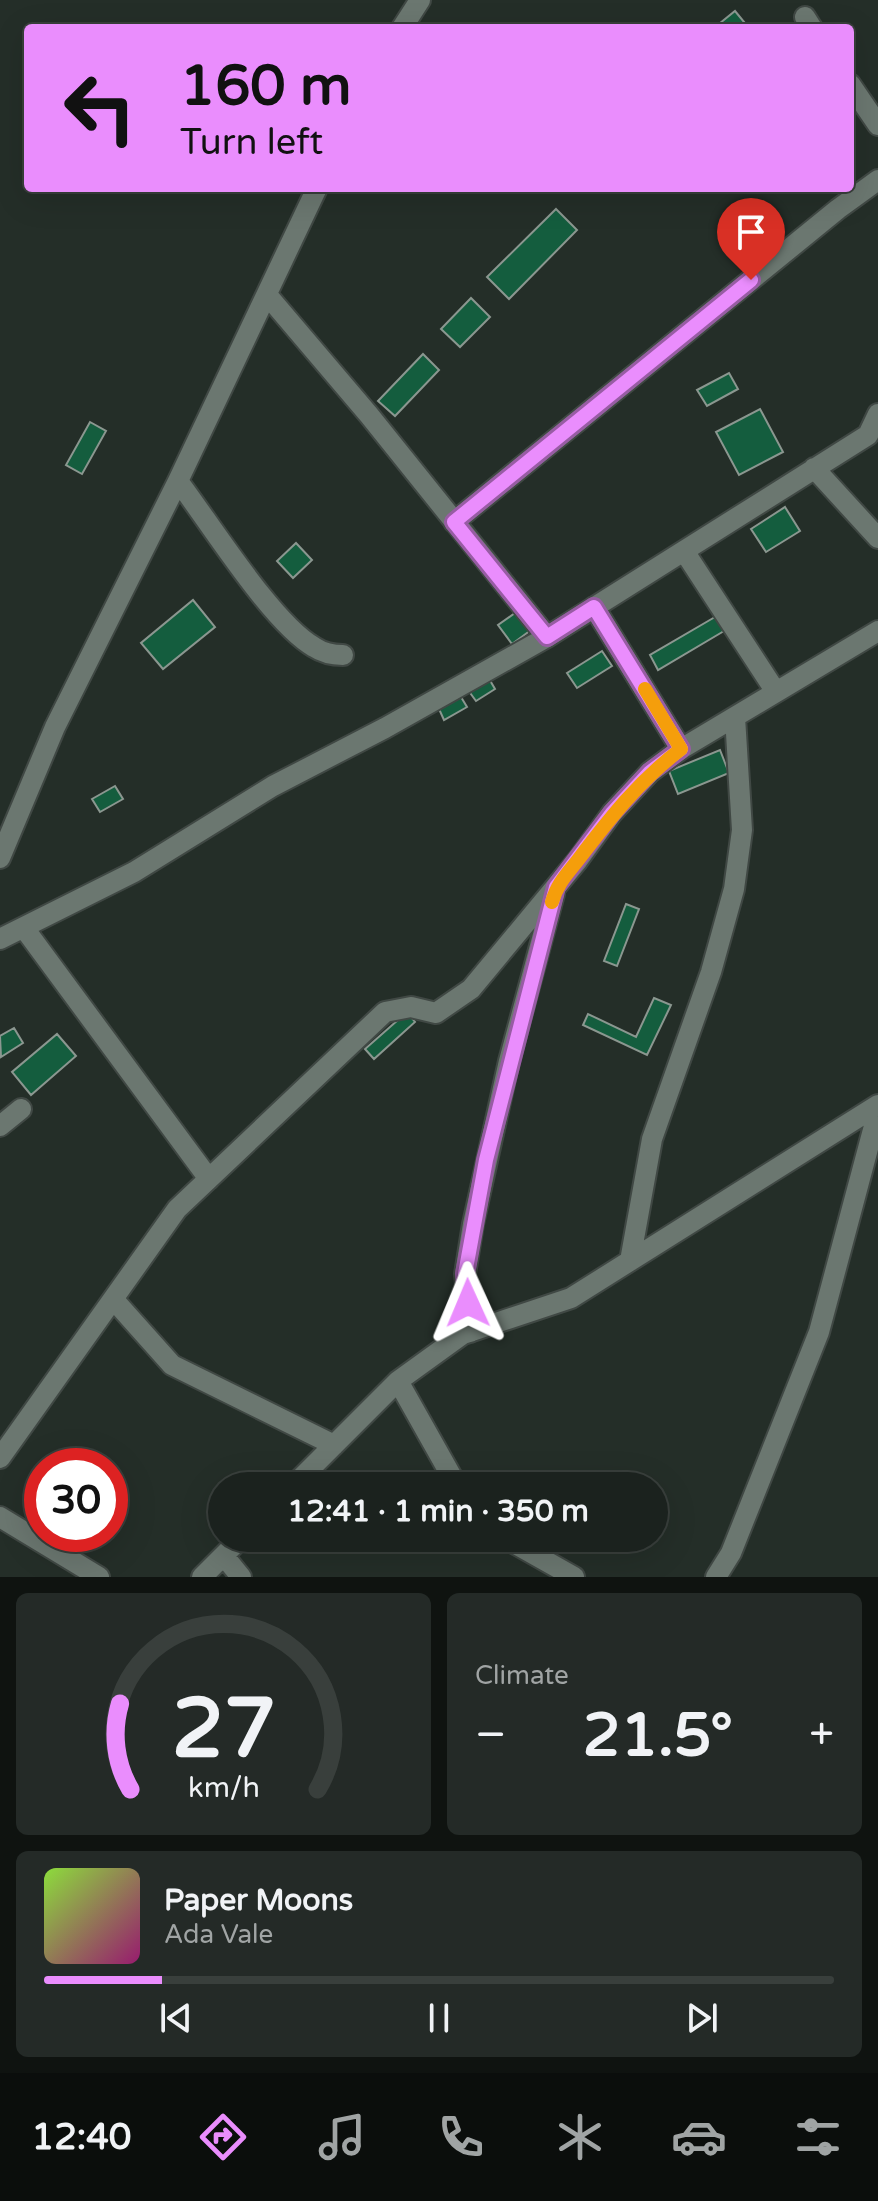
<!DOCTYPE html>
<meta charset="utf-8">
<style>
body{margin:0;font-family:"Varela Round",sans-serif;background:#242a27;color:#f1f3f6;height:100vh;display:flex;flex-direction:column;font-size:30px;white-space:nowrap}
*{box-sizing:border-box;margin:0}
p{font-size:26px;color:#a0a4a4}
.icon{flex:none;width:44px;height:44px;fill:none;stroke:currentColor;stroke-width:2;stroke-linecap:round;stroke-linejoin:round}
.map{position:relative;height:1577px;overflow:hidden}
.details{display:flex;flex-direction:column;gap:16px;padding:16px;background:#0f1310;flex:1}
.details>*{flex:none}
.top-card{position:absolute;left:24px;top:24px;width:830px;height:168px;border-radius:8px;box-shadow:0 8px 32px #0002,0 0 0 2px #393f3c;background:#ea8dfd;color:#111;overflow:hidden}
.speed{position:absolute;left:24px;top:1448px;display:flex;gap:16px;font-size:40px;font-weight:700;text-align:center}
.speed>*{display:grid;place-content:center;width:104px;height:104px;border-radius:50%;background:#1b221e;box-shadow:0 8px 32px #0002,0 0 0 2px #393f3c;line-height:1}
.speed .limit{border:12px solid #d22;background:#fff;color:#111}
.pin{position:absolute;display:grid;place-items:center;width:68px;height:68px;color:#fff;margin:-82px -34px;border-radius:50% 50% 50% 0;rotate:-45deg;box-shadow:0 0 8px #0007}
.pin .icon{rotate:45deg}
.me{position:absolute;width:88px;margin:-44px;rotate:359deg;stroke-linejoin:round;filter:drop-shadow(0 0 6px #0008)}
.turn{display:flex;align-items:center;gap:28px;height:168px;padding:0 24px;font-size:36px}
.turn .icon{width:104px;height:104px;stroke-width:2.5}
.turn b{display:block;font-size:56px;line-height:68px}
.big{font-size:60px;font-weight:700;line-height:1.1}
.details .widget{flex:1;display:flex;flex-direction:column;justify-content:center;gap:12px;min-width:0;padding:0 28px;border-radius:12px;background:#242a27}
.details .dial{align-items:center;gap:0}
.dial svg{height:208px;overflow:visible;fill:none;stroke:#393f3c;stroke-width:7;stroke-linecap:round;text-anchor:middle}
.dial text{fill:#f1f3f6;stroke:none}
.song{display:flex;align-items:center;gap:24px}
.cover{width:96px;height:96px;border-radius:12px;background:linear-gradient(135deg,hsl(90 70% 55%),hsl(320 70% 35%))}
.played{height:8px;border-radius:4px;background:linear-gradient(90deg,#ea8dfd 15%,#393f3c 15%)}
.keys{display:flex;justify-content:space-around;direction:ltr}
.heat{display:flex;justify-content:space-between;align-items:center;font-size:44px;direction:ltr}
.details .tiles{flex:1;display:grid;gap:16px;grid-template-columns:1fr 1fr}
.widget:last-child{grid-column:span 2}
.trip{position:absolute;left:208px;top:1472px;width:460px;height:80px;border-radius:40px;background:#1b221e;box-shadow:0 8px 32px #0002,0 0 0 2px #393f3c;font-weight:700;line-height:80px;text-align:center}
.tab-bar{display:flex;height:128px;justify-content:space-around;align-items:center;background:#0b0e0c;color:#a0a4a4}
.tab-bar .icon{width:56px;height:56px}
.tab-bar .on{color:#ea8dfd}
.tab-bar b{font-size:36px;color:#f1f3f6}
.map>svg:first-child{display:block}
</style>
<div class="map">
<svg width="878" height="1577" viewBox="0 0 878 1577">
<rect width="100%" height="100%" fill="#242e28"/>
<path fill="#145d3e" stroke="#8b9790" stroke-width="2" d="M735 11 749 28H714Z
M556 209 577 230 509 299 487 277Z
M471 298 490 317 460 347 441 329Z
M423 354 439 370 395 416 378 401Z
M729 373 738 389 707 406 697 390Z
M760 409 783 452 739 475 716 432Z
M90 422 106 431 82 474 66 465Z
M785 507 800 531 766 552 751 529Z
M296 543 312 560 293 578 277 561Z
M193 600 215 627 163 669 141 643Z
M522 608 535 627 512 644 498 625Z
M715 617 724 631 658 670 650 655Z
M602 651 612 666 577 688 567 673Z
M488 677 495 689 476 701 468 690Z
M461 697 467 707 444 720 439 709Z
M720 750 729 773 678 794 669 771Z
M115 786 123 799 100 812 92 799Z
M626 904 639 909 617 966 604 961Z
M654 998 671 1005 647 1055 583 1025 588 1014 636 1037Z
M407 1012 415 1022 374 1059 365 1049Z
M14 1028 23 1043 1 1057 0 1036Z
M57 1034 76 1056 31 1095 12 1072Z"/>
<g fill="none" stroke-linecap="round" stroke-linejoin="round">
<defs>
<path id="minor" d="M805 17 812 28
M402 28 420 0
M850 84 878 125
M268 296 369 415 547 637
M814 468 878 538
M178 481C210 523 272 623 314 647 323 653 332 655 343 655
M454 522 838 209 878 180
M684 551 776 692
M594 607 681 749
M0 858 55 727 178 481 317 188
M24 928 209 1179
M0 939 134 872 273 786 385 728 547 637 868 435 878 414
M0 1126 21 1109
M630 1261 652 1139 711 972 734 889 742 830 735 717
M114 1300 172 1365 334 1445
M470 1332 465 1274 473 1224 509 1061 554 894
M398 1381 457 1486
M0 1458 177 1209 385 1012 411 1007 436 1013 471 989 578 860 612 813 650 772 681 749 878 631
M293 1486 398 1381 463 1334 571 1298 878 1105
M0 1517 99 1577
M505 1538 574 1577
M224 1556 241 1577
M202 1577 241 1538
M716 1577 731 1553 819 1332 878 1111"/>
</defs>
<use href="#minor" stroke="#404844" stroke-width="24"/>
<use href="#minor" stroke="#6b7770" stroke-width="20"/>
</g>
<g fill="none" stroke-linecap="round" stroke-linejoin="round">
<defs>
<path id="route" d="M468 1303 465 1274 486 1160 556 887 612 813 650 772 681 749 594 607 547 637 454 522 751 280"/>
</defs>
<use href="#route" stroke="#985ca4" stroke-width="20"/>
<use href="#route" stroke="#ea8dfd" stroke-width="14"/>
<path stroke="#f59e0b" stroke-width="14" d="M552 902C557 884 567 874 578 860 610 818 639 781 681 749L645 689"/>
</g>
</svg>
<div class="speed"><div class="limit">30</div></div>
<div class="pin" style="left:751px;top:280px;background:#d93025"><svg class="icon" aria-label="arrive" viewBox="0 0 24 24"><path d="M6 21V4h12l-3 4 3 4H6"/></svg></div>
<svg class="me" style="left:468px;top:1303px" viewBox="-20 -20 40 40"><path d="M0-17L14 15 0 8-14 15z" fill="#ea8dfd" stroke="#fff" stroke-width="4"/></svg>
<div class="trip">12:41 · 1 min · 350 m</div>
<div class="top-card">
<div class="turn"><svg class="icon" aria-label="left" viewBox="0 0 24 24"><path d="M17 20v-9H6M10 6l-5 5 5 5"/></svg><div><b>160 m</b>Turn left</div></div>
</div>
</div>
<section class="details">
<div class="tiles">
<div class="widget dial"><svg viewBox="0 0 100 80">
<path d="M14 69A42 42 0 1 1 86 69"/>
<path d="M14 69A42 42 0 0 1 10 36" stroke="#ea8dfd"/>
<text x="50" y="56" font-size="32" font-weight="700">27</text>
<text x="50" y="72" font-size="11">km/h</text>
</svg></div>
<div class="widget"><p>Climate</p>
<div class="heat"><a>−</a><b class="big">21.5°</b><a>+</a></div>
</div>
<div class="widget">
<div class="song"><i class="cover"></i><div><b>Paper Moons</b><p>Ada Vale</p></div></div>
<div class="played"></div>
<div class="keys"><svg class="icon" aria-label="previous" viewBox="0 0 24 24"><path d="M18 5L8 12l10 7zM5 5v14"/></svg><svg class="icon" aria-label="pause" viewBox="0 0 24 24"><path d="M8 5v14M16 5v14"/></svg><svg class="icon" aria-label="next" viewBox="0 0 24 24"><path d="M6 5l10 7-10 7zM19 5v14"/></svg></div>
</div>
</div>
</section>
<nav class="tab-bar">
<b>12:40</b>
<svg class="icon on" aria-label="directions" viewBox="0 0 24 24"><path d="M12 3l9 9-9 9-9-9zM9 14v-3h6M13 9l2 2-2 2"/></svg>
<svg class="icon" aria-label="music" viewBox="0 0 24 24"><path d="M9 18V5l10-2v13"/><circle cx="6" cy="18" r="3"/><circle cx="16" cy="16" r="3"/></svg>
<svg class="icon" aria-label="phone" viewBox="0 0 24 24"><path d="M5 4h4l2 5-3 2q2 4 5 5l2-3 5 2v4C11 20 4 13 5 4z"/></svg>
<svg class="icon" aria-label="climate" viewBox="0 0 24 24"><path d="M12 3v18M4 7l16 10M4 17L20 7"/></svg>
<svg class="icon" aria-label="car" viewBox="0 0 24 24"><path d="M5 17H2v-5l4-1 3-4h7l3 4 3 1v5h-3M9 17h6M6 11h13"/><circle cx="7" cy="17" r="2"/><circle cx="17" cy="17" r="2"/></svg>
<svg class="icon" aria-label="filters" viewBox="0 0 24 24"><path d="M4 7h16M4 17h16"/><circle cx="9" cy="7" r="2"/><circle cx="15" cy="17" r="2"/></svg>
</nav>
